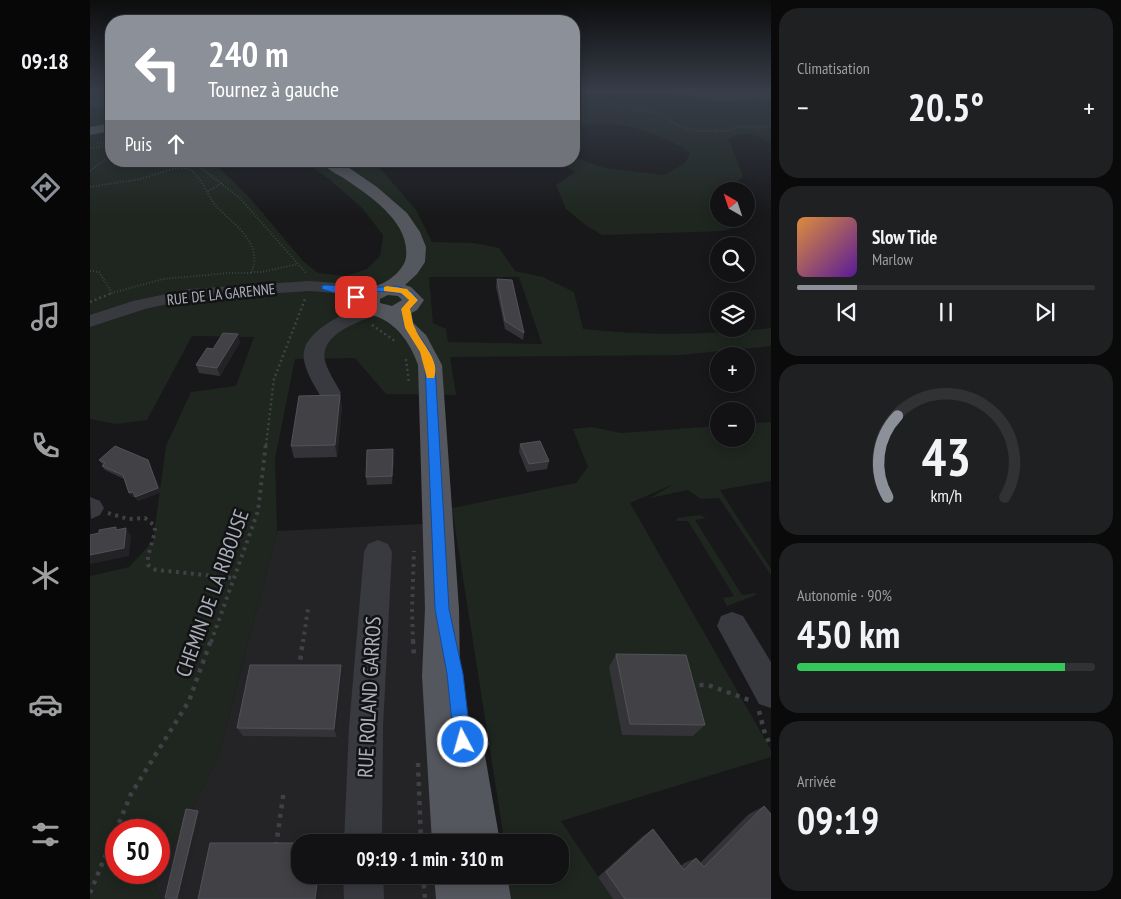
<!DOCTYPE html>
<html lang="fr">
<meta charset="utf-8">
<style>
body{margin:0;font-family:"PT Sans Narrow",sans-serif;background:#1f2022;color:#f1f3f6;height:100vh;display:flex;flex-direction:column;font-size:19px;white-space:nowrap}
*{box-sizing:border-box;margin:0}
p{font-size:16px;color:#9c9ea0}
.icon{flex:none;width:28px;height:28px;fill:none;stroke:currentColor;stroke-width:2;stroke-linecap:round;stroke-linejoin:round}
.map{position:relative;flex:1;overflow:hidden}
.drawer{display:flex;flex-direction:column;gap:8px;padding:8px;background:#0a0a0b;width:350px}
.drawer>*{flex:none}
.banner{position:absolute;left:15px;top:15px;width:475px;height:152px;border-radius:20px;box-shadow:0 2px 12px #0003,0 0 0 1px #313234;background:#8c9099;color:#fff;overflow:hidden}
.needle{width:32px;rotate:321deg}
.fabs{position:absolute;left:620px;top:182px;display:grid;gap:10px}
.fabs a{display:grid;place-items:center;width:45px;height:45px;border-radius:50%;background:#121214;box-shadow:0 2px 12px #0003,0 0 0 1px #313234;font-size:25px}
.speed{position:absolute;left:15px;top:819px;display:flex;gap:10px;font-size:25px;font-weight:700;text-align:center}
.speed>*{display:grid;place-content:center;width:65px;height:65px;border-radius:50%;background:#121214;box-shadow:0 2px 12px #0003,0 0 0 1px #313234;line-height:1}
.speed .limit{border:8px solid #d22;background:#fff;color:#111}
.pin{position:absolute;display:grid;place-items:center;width:42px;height:42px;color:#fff;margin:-21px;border-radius:10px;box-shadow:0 2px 8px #0006}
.me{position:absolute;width:55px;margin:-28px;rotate:354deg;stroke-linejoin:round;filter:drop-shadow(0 0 4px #0008)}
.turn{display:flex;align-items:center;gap:18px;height:105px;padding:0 20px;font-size:22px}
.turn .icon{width:65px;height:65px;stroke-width:2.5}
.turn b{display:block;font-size:35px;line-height:42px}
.then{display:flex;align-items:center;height:48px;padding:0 20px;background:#0003;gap:10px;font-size:19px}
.big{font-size:38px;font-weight:700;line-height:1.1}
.drawer .tile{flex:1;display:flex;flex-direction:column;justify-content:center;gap:8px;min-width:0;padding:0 18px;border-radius:20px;background:#1f2022}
.drawer .dial{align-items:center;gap:0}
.dial svg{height:130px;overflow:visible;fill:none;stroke:#313234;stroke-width:7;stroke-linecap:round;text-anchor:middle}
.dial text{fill:#f1f3f6;stroke:none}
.song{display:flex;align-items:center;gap:15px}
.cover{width:60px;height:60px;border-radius:8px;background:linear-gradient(135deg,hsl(30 70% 55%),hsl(270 70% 35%))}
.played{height:5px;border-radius:2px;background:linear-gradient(90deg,#8c9099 20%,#313234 20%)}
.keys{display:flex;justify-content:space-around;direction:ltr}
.heat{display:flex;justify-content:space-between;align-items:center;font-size:28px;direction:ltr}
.charge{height:8px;border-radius:4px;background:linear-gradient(90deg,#34c759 90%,#313234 0)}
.trip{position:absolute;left:201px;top:834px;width:278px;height:50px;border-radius:20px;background:#121214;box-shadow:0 2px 12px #0003,0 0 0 1px #313234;font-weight:700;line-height:50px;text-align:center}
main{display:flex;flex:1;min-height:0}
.tab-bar{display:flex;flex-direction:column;width:90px;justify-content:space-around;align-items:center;background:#070708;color:#9c9ea0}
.tab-bar .icon{width:35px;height:35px}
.tab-bar .selected{color:#8c9099}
.tab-bar b{font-size:22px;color:#f1f3f6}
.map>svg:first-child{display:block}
</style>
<main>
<nav class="tab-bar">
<b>09:18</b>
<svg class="icon selected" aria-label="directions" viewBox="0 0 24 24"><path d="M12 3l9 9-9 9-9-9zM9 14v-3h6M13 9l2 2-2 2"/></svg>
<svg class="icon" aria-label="music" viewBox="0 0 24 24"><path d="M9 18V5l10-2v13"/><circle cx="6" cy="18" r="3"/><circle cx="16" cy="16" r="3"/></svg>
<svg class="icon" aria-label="phone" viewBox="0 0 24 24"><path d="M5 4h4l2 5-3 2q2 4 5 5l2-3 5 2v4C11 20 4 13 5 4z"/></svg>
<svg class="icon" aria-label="climate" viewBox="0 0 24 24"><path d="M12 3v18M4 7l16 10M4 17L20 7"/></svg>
<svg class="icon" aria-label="car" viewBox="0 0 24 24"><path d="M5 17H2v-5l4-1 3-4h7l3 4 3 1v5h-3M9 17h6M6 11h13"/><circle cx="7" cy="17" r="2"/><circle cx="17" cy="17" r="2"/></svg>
<svg class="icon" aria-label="filters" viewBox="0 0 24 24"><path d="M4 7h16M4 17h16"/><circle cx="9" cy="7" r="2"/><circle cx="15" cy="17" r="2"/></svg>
</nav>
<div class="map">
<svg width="681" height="899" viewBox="0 0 681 899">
<rect width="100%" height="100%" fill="#18181a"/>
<path fill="#242427" d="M333 524 338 716 348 842H210V875H351L352 899H71L65 883 128 758 187 531Z"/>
<path fill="#1e261f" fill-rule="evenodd" d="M0 91H21V161H122L160 198 213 261 228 273 256 276 277 269 290 256 293 235 272 208 239 179 213 161H284L326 210 342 242 384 243 409 248 425 271 453 277 484 292 493 329C555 336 619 335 681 328V346L590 355 360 357 366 395 296 394 265 358 205 359 185 459 187 531 128 758 65 883 71 899H0V576L39 567 63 541 76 446 101 392 146 386 164 337 102 336 57 420 26 424 0 419ZM339 277H429L452 344 358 342 356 329 343 323ZM26 830H69V872H26Z
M484 91H681V144C666 133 655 130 638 139L653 176 638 191H629V219H651L653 225 634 231 512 235 494 224 476 209 466 185 485 172 468 161H484V157L515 168 574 175 595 163 600 153C584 139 541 125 519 123 508 122 495 126 484 125Z
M681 422V481L630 490 681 569V575L629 498 611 499 598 490 560 498 584 484 540 503 681 750V757L471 821 523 899H416L412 875H470V842H406L414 839 362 508 486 483 498 467 483 429 502 427 531 433 629 426V439H656V424Z
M610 515 616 518 605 520 652 595 665 593 666 595 637 606 633 598 644 596 598 521H586L587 518Z"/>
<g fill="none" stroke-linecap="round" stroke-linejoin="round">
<path fill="#2d373f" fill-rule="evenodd" d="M597 91 632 93 681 92V100C661 98 609 108 597 91Z
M21 95V103L0 108V100Z"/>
<path stroke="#3f4146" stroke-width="2" stroke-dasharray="1 2" stroke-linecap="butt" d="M572 91 621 100 681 101
M484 93H494L532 106 569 114 589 126 606 131H637L647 127H681
M0 109 21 105
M7 143 21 142
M0 148 16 146 21 143
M82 161 92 168
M102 161 150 198 217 274
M0 171 21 155
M0 187C16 184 33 182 50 179 63 176 77 169 91 168 109 167 116 195 126 206 142 223 175 244 161 272H172L208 264
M118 191 132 183
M0 271 9 272 22 293 73 279 139 273H162
M19 294 22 293"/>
<path stroke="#3f4146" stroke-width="2.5" stroke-dasharray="2 3" stroke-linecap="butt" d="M0 302 22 293
M282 325 305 341
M316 359 319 383
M176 445 184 379 215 299"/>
<path stroke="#3f4146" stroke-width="4" stroke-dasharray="3 4.5" stroke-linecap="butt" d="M18 513 38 519 55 518 65 526C65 540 56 554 58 565L66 570 144 578
M121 642 168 511 176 443
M213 642 218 609
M323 642 322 610 324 551"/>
<path stroke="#3f4146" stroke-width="4.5" stroke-dasharray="4 5.5" stroke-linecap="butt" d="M323 640 324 657
M209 669 213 640
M600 685H618L659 700
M669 711 675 734 681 746
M328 763 331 842
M186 846 194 790
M333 875 335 899
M0 893 41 794 99 701 121 640"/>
<path fill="#393a3f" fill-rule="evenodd" d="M219 281 288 286 294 287 297 291 294 295 288 296 219 291 100 299 55 309 0 327V315L43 301 100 289Z
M283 303 290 305 292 309 290 313C270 322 229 333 235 361 238 372 246 383 251 393L248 398 240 400 232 398C225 387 211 365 214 351 219 327 262 309 283 303Z
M0 497 10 501 14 508 10 515 1 519Z
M288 540 298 544 302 552 293 727 292 842H254L259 727 274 552 278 544Z
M642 612 653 616 681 662V708L669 704 627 626 631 616Z
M253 875H293L294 899H254Z"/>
<path fill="#55575e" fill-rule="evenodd" d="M21 123V131L0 135V127Z
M231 161H249L287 187 317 213 330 232 336 247 335 262 327 274 315 285 321 287 334 300 327 310 316 316 336 335 352 365 369 609 370 676 374 725 387 730 393 744 410 842H342L332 676 335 609 328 365C321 345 309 326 288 317 280 314 274 313 268 305 271 287 277 290 291 284 301 280 315 268 316 257 320 222 281 197 255 179 247 174 236 169 231 161ZM298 295 308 296 312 300 302 306 290 303V299Z
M344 875H417L421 899H346Z"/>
</g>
<path fill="#343438" d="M407 279 434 333 433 340 415 329 406 287Z
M150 342 130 376 109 373 106 365Z
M250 395 252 407 247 457 204 458 201 446Z
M430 444 459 461 457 469 437 472 429 452Z
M304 457 302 484 277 485 276 477Z
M9 460H58L71 492 48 501 45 496 42 497 34 479 15 470 12 466 13 465Z
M526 654 615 725 603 736 532 735 519 667Z
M254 675 247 737 153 736 147 728Z
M674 806 681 899H523L508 877 553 836 563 829 591 866 594 863 606 858 610 863 659 814Z
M108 811 113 815 94 899H79L75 898Z"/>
<path fill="#232326" d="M148 334 150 342 130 376 127 368Z
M250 395 252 407 247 457 245 445Z
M303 449 304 457 302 484V476Z
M58 460 71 492 48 501 45 497Z
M43 492 46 496 42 497 39 493Z
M36 528 41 536 39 556 0 564V555Z
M251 665 254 675 247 737 244 729Z
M108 811 113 815 94 899H91L87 898Z
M228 875H234L232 899H225Z"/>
<path fill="#414146" stroke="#515358" d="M407 279 422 280 434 333 415 321Z
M133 333 148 334 127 368 106 365 117 348 123 349Z
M250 395 245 445 201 446 209 396Z
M450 441 459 461 439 464 430 444Z
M25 446 58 460 68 488 45 497 43 492 39 493 33 475 12 466 15 463 9 460Z
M303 449 302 476 276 477 277 450Z
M26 527V530L36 528 34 548 0 555V535L9 533V530Z
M526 654 596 655 615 725 540 724Z
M160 665H251L244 729 147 728Z
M674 806 681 814V899H535L516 872 563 829 594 870 606 858 614 867Z
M96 809 108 811 87 898H75Z
M120 843H210V875H228L225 899H108Z"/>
<linearGradient id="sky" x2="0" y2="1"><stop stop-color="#0d0d0e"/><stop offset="0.42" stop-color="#373d49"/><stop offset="1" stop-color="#373d49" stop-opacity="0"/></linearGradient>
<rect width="681" height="217" fill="url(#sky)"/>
<path fill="#1a73e8" stroke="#114b97" d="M235 285 277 288 307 286 322 292 328 300 320 309 324 328 340 352 345 365 359 609 373 674 381 742 379 748 373 750 367 748 364 742 357 674 345 609 335 365 330 352 315 328 311 309 319 300C310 287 276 293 260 292L269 295V298L266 299 232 289V286Z"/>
<path fill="#f59e0b" d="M297 286 317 289 328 300 320 309C322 315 322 323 325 328 331 344 351 360 344 378H337L330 352 315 328 311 309 319 300 311 293 294 291V287Z"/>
<g text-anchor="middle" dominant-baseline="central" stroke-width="5" stroke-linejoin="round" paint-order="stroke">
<g font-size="15" fill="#aaafba" stroke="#131315">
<text transform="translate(131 294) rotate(-6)">RUE DE LA GARENNE</text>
</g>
<g font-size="21" fill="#aaafba" stroke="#131315">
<text transform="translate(122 593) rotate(-70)">CHEMIN DE LA RIBOUSE</text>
<text transform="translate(279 697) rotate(-87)">RUE ROLAND GARROS</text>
</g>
</g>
</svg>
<div class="fabs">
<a><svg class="needle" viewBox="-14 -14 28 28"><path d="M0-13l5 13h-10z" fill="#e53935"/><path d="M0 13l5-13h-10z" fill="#9c9ea0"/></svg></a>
<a><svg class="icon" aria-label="search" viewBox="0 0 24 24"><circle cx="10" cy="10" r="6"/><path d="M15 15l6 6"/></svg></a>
<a><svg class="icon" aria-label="layers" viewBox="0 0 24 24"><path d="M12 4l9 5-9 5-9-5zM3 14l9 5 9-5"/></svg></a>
<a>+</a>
<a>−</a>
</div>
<div class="speed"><div class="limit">50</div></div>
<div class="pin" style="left:266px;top:297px;background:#d93025"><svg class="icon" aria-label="arrive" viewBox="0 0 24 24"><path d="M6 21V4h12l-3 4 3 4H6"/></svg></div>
<svg class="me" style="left:373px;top:742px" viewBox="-20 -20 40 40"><circle r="17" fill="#1a73e8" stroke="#fff" stroke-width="3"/><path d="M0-11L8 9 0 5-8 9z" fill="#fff"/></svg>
<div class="trip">09:19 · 1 min · 310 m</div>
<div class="banner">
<div class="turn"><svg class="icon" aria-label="left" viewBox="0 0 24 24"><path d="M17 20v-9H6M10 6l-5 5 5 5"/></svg><div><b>240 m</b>Tournez à gauche</div></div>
<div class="then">Puis<svg class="icon" aria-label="ahead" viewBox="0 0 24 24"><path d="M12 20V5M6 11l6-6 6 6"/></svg></div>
</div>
</div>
<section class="drawer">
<div class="tile"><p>Climatisation</p>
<div class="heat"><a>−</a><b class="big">20.5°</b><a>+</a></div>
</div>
<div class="tile">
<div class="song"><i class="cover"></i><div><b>Slow Tide</b><p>Marlow</p></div></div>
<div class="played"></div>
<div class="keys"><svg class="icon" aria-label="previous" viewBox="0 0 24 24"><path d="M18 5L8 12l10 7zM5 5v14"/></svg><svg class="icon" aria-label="pause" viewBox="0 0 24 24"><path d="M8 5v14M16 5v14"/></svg><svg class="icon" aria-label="next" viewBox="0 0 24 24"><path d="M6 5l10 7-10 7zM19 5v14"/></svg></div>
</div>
<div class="tile dial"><svg viewBox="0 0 100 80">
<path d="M14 69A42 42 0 1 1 86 69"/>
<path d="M14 69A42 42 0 0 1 20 19" stroke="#8c9099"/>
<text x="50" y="56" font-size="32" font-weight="700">43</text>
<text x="50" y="72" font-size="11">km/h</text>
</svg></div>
<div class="tile"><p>Autonomie · 90%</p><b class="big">450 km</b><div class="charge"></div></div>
<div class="tile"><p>Arrivée</p><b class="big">09:19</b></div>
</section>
</main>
